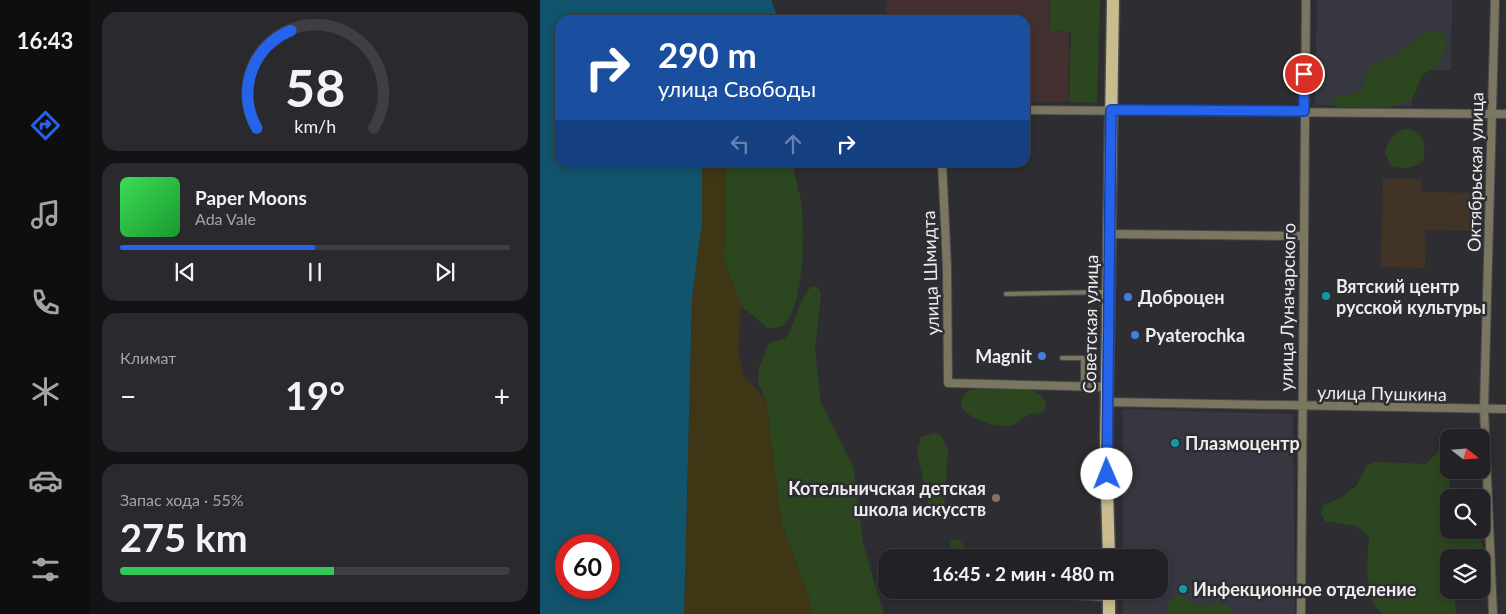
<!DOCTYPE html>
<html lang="ru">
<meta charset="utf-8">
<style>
body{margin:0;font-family:Lato,sans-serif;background:#2a2a2e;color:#f1f3f6;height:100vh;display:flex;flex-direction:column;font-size:19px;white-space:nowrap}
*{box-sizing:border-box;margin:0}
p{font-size:16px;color:#a2a4a7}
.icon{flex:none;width:28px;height:28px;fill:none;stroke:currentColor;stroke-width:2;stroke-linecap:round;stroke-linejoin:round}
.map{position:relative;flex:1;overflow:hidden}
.side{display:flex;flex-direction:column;gap:12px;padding:12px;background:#131315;width:450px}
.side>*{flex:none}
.banner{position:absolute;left:15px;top:15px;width:475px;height:152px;border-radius:15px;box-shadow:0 2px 12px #0003,0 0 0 1px #3f3f43;background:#1a4fa0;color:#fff;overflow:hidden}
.needle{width:32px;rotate:107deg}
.buttons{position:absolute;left:900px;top:429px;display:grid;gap:10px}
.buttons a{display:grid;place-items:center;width:50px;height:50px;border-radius:10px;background:#222226;box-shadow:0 2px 12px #0003,0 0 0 1px #3f3f43;font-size:25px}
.speed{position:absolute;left:15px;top:534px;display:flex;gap:10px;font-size:25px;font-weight:700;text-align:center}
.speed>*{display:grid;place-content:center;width:65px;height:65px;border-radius:50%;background:#222226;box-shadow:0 2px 12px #0003,0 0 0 1px #3f3f43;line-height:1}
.speed .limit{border:8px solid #d22;background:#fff;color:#111}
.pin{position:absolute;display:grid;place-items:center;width:42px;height:42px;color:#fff;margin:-21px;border:2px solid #fff;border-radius:50%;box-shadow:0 1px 5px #0007}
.me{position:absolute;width:55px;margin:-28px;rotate:359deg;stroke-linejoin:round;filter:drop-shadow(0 0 4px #0008)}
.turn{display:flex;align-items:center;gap:18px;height:105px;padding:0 20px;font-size:22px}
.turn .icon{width:65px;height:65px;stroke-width:2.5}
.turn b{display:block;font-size:35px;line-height:42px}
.lanes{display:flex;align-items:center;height:48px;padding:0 20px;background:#0003;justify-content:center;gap:25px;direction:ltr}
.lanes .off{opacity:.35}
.big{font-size:38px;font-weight:700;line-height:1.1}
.side .widget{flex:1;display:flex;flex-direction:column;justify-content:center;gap:8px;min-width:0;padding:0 18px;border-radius:15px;background:#2a2a2e}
.side .dial{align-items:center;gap:0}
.dial svg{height:130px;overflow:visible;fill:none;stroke:#3f3f43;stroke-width:7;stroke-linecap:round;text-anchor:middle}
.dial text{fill:#f1f3f6;stroke:none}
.song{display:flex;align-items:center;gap:15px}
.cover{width:60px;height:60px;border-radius:8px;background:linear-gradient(135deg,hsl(130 70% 55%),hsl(130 70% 35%))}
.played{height:5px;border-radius:2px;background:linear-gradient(90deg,#2563eb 50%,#3f3f43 50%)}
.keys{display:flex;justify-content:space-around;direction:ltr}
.heat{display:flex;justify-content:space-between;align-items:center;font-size:28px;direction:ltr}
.charge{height:8px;border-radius:4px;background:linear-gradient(90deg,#34c759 55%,#3f3f43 0)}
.trip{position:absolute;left:338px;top:549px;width:290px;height:50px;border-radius:15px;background:#222226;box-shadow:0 2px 12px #0003,0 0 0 1px #3f3f43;font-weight:700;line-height:50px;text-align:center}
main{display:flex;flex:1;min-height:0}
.menu{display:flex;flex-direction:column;width:90px;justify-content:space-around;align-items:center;background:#0e0e0f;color:#a2a4a7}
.menu .icon{width:35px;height:35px}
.menu .selected{color:#2563eb}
.menu b{font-size:22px;color:#f1f3f6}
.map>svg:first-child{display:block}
</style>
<main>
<nav class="menu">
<b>16:43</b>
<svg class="icon selected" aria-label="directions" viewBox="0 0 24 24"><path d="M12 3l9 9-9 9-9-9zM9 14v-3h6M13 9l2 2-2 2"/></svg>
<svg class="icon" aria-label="music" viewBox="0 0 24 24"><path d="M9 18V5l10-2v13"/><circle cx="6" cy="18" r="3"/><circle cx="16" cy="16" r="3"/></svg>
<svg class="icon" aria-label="phone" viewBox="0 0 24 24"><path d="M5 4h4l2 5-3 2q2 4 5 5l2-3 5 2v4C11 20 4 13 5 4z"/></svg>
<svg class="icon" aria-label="climate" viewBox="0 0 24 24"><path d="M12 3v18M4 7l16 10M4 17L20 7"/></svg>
<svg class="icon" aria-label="car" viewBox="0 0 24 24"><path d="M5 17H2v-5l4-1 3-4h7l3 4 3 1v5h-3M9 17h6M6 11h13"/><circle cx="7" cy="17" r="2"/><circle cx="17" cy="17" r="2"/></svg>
<svg class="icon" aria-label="filters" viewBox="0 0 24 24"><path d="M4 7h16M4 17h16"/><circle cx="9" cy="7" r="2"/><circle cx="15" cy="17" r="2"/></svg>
</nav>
<section class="side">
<div class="widget dial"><svg viewBox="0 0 100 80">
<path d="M14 69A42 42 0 1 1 86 69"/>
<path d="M14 69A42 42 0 0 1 35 9" stroke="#2563eb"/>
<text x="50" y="56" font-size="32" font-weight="700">58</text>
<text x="50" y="72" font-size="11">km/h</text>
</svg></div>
<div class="widget">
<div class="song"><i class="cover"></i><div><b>Paper Moons</b><p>Ada Vale</p></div></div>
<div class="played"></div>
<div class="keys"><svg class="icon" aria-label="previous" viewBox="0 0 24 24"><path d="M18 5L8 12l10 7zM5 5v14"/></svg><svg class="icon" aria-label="pause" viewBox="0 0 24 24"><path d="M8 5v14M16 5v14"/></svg><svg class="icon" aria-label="next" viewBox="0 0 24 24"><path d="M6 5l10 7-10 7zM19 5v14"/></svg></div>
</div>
<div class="widget"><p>Климат</p>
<div class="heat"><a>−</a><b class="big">19°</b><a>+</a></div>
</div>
<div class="widget"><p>Запас хода · 55%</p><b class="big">275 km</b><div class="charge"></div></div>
</section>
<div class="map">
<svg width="966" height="614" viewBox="0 0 966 614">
<rect width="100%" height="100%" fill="#2e2e32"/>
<path fill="#443030" d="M347 0H509V31L529 33 528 102H485V20H344Z"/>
<path fill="#373741" d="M777 0H912L911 70H872V106L775 105Z
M583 409 753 414 755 614H583V590H619V558L583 557Z"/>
<path fill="#413326" d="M843 179H882V192L933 193 932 231 886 230 885 268 841 267Z"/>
<path fill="#2c4720" d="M510 0H560L557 103 529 102 531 32 510 31Z
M892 31H899L905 36 906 43 900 64 882 75 874 96 869 101 849 108 796 107 792 101 797 96 811 95 823 88 826 74 834 63 855 56 885 33Z
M866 129C885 131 886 145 883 161 871 169 865 169 851 166L845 153C848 141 852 132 866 129Z
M186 163H252C255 175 258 188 261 201 265 229 265 310 241 327L228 328 201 306 184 260Z
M272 286 279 288 281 295 275 349 281 403 314 469 323 544 344 614H273L269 598 241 522 226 399 218 384 219 368 227 347 232 342 246 339C256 322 258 300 272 286Z
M482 388C493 389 500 393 506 402L505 411C500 414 495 413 489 415 482 417 477 425 469 426 451 428 402 411 429 390Z
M395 433 401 436 408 449 404 510 401 516 394 518 390 512 377 452 381 437Z
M902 447 909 451V470H911L908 498 909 530 935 534C947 548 947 562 947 580L941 583V558H909V590H931L926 596 915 601 916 614H844C822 603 828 558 829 537L817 526 785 521 781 514 783 505 801 498 817 485 826 466 835 462 886 464Z
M412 539 419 540 433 557H409L408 553Z
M636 595C644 597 651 604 658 605 672 607 686 596 693 614H626L630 600Z"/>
<path fill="#3e3615" d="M162 163H186L184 260 201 306 198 353 204 376 226 399 241 522 269 598 273 614H144L152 297 162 222Z"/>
<path fill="#11546c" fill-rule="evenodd" d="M0 0H231L239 20H20V162L162 163V222L152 297 144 614H0ZM26 545H69V588H26Z"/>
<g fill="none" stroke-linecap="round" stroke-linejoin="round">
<defs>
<path id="lane" d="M466 294 567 292
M522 358H543V387"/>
<path id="street" d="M485 110 966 114
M402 162 407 268 408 383 567 387
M569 234 763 236
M567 402 966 409
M445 590 569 597
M761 614 766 0
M953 614 944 409 955 0"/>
<path id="primary" d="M569 558 566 457 573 0
M569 590V614"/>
</defs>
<use href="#lane" stroke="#49494d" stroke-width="6"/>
<use href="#street" stroke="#49494d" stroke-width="10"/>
<use href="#primary" stroke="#49494d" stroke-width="15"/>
<use href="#lane" stroke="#7b765f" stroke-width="4"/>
<use href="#street" stroke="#7b765f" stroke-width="8"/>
<use href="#primary" stroke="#c9bc8e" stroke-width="12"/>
</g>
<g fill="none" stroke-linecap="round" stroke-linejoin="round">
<defs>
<path id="route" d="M567 474 571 110 764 111V74"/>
</defs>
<use href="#route" stroke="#184099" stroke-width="12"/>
<use href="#route" stroke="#2563eb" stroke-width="9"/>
</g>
<g fill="#0f9aa8" stroke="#2e2e32" stroke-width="2">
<circle cx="786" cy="296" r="5"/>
<circle cx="635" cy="443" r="5"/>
<circle cx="643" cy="589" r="5"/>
</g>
<g fill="#3f7fe0" stroke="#2e2e32" stroke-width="2">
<circle cx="588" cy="297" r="5"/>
<circle cx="595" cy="335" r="5"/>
<circle cx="502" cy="356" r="5"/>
</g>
<circle fill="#8d6e63" stroke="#2e2e32" stroke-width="2" cx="456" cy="498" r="5"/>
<g text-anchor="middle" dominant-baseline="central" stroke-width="5" stroke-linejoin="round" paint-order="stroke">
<g font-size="18" fill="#ededf0" stroke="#2e2e32">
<text transform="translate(935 172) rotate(-89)">Октябрьская улица</text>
<text transform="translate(390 273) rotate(-92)">улица Шмидта</text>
<text transform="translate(747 307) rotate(-89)">улица Луначарского</text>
<text transform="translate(550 324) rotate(-89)">Советская улица</text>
<text transform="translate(842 393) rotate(1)">улица Пушкина</text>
</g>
<g font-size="18" font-weight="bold" fill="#ededf0" stroke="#2e2e32" text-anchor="start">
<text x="796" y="286">Вятский центр<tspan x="796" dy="21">русской культуры</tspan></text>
<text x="598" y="297">Доброцен</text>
<text x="605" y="335">Pyaterochka</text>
<text x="492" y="356" text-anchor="end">Magnit</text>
<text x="645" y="443">Плазмоцентр</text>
<text x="446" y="488" text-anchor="end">Котельничская детская<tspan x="446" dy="21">школа искусств</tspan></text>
<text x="653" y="589">Инфекционное отделение</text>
</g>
</g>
</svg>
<div class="buttons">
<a><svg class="needle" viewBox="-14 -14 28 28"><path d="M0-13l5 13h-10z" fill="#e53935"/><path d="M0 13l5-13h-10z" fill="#a2a4a7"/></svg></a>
<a><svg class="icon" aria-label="search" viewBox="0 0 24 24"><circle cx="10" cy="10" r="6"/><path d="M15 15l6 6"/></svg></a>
<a><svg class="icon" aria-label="layers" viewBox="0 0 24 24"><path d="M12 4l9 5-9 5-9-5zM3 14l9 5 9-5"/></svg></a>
</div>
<div class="speed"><div class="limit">60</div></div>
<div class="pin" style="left:764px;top:74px;background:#d93025"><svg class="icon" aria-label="arrive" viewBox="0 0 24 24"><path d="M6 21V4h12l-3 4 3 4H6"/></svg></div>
<svg class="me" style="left:567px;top:474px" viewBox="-20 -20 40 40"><circle r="19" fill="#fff"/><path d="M0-13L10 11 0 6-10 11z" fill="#2563eb"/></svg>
<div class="trip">16:45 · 2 мин · 480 m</div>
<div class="banner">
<div class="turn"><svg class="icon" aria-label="right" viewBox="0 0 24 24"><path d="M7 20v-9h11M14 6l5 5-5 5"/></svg><div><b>290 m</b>улица Свободы</div></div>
<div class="lanes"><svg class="icon off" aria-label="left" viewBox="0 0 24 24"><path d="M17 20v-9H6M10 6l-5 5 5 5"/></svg><svg class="icon off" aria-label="ahead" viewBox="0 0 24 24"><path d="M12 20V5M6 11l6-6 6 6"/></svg><svg class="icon" aria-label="right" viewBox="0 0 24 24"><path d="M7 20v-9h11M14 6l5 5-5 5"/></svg></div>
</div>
</div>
</main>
